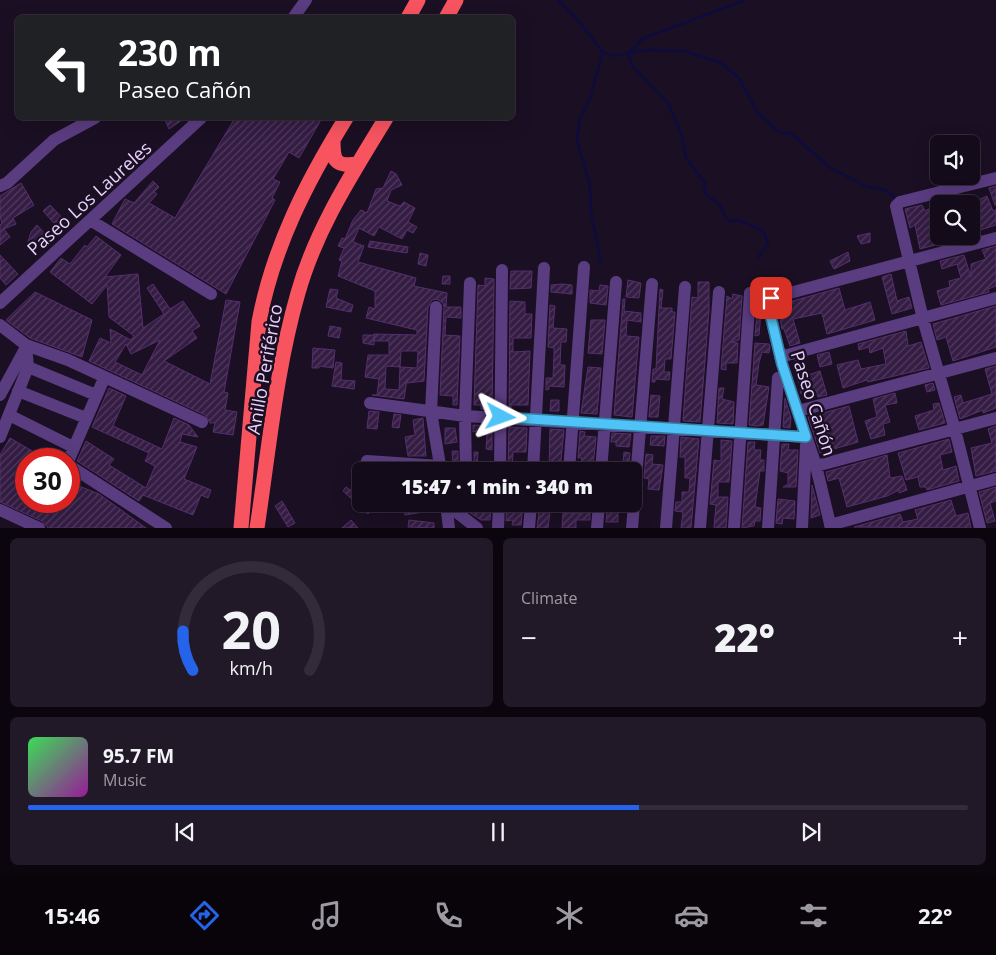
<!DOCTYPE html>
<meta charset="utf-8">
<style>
body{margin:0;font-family:"Open Sans",sans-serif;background:#211927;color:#f1f3f6;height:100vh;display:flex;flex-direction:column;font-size:19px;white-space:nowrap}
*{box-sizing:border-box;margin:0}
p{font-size:16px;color:#9d9ba2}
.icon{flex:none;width:28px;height:28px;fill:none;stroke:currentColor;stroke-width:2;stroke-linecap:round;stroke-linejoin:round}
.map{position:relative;height:528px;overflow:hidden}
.side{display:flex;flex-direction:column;gap:10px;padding:10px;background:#0b060e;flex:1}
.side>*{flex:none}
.hud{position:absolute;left:15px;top:15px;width:500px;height:105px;border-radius:8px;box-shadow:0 5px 20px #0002,0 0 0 1px #332b39;background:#202124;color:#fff;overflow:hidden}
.buttons{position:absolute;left:930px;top:135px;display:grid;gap:10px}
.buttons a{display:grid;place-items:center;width:50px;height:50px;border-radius:8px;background:#140b1a;box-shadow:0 5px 20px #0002,0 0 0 1px #332b39;font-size:25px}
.speed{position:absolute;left:15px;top:448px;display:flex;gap:10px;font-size:25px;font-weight:700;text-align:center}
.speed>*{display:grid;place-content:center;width:65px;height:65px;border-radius:50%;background:#140b1a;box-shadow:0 5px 20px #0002,0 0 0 1px #332b39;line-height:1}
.speed .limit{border:8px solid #d22;background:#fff;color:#111}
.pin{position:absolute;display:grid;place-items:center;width:42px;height:42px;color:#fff;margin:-21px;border-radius:10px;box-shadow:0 2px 8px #0006}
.me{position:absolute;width:55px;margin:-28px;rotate:94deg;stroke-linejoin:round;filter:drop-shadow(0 0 4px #0008)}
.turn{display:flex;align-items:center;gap:18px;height:105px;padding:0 20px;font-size:22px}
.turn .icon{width:65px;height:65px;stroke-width:2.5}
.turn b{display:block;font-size:35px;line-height:42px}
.big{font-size:38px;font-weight:800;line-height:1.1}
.side .card{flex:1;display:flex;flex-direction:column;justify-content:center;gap:8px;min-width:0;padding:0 18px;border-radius:8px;background:#211927}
.side .dial{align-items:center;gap:0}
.dial svg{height:130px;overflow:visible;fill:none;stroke:#332b39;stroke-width:7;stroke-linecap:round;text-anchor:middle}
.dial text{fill:#f1f3f6;stroke:none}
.song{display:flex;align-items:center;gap:15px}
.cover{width:60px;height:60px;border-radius:8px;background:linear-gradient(135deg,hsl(130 70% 55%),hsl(300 70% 35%))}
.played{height:5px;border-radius:2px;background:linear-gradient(90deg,#2563eb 65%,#332b39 65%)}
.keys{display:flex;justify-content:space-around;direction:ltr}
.heat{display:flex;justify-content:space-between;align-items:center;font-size:28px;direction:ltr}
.side .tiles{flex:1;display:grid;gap:10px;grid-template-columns:1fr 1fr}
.card:last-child{grid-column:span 2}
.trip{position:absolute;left:352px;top:462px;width:290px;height:50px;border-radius:8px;background:#140b1a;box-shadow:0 5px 20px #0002,0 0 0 1px #332b39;font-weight:800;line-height:50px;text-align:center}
.tab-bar{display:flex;height:80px;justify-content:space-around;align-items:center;background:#08040a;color:#9d9ba2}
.tab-bar .icon{width:35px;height:35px}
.tab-bar .active{color:#2563eb}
.tab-bar b{font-size:22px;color:#f1f3f6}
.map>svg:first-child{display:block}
</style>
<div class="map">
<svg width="996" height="528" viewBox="0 0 996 528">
<defs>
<pattern id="building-hatch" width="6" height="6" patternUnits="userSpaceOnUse" patternTransform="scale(1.25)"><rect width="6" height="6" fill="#341c43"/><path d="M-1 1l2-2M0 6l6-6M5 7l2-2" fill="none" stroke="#513c5f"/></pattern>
</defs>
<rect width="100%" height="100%" fill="#1b0f23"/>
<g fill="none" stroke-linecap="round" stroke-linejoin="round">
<path stroke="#0e0c3f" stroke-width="2.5" d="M558 0 577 19 603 52 614 56 647 50 684 51 721 63 739 78 758 113 779 132 792 134 829 167 865 186 885 190 896 198
M628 54 633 67 668 103 682 136 686 158 705 183C703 202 711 194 720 205 723 209 724 216 728 221L739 220 764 231 768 243 758 258
M628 54 642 39 745 0
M601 263 591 213 590 185 577 140 580 119 590 98 603 52"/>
</g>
<path fill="url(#building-hatch)" stroke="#552f6e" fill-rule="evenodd" d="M164 118H185L169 129Z
M235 118H322L299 158 289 152 273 179 280 182 272 198 275 200 226 294 112 224 125 199 134 203 153 181 159 187 154 192 157 194 149 203 175 218Z
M391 171 396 174 402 185 391 190 387 201 400 206 404 202 415 208 408 222 417 227 413 233 407 230 402 239 379 227 374 236 359 228 353 242 364 246 358 262 416 278 414 286 447 293 446 307H461V318L446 317 445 335 460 336 457 405H453V396L440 395 444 307 443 303 437 299 432 300 428 307 424 381 407 383V379L404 399 372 395H377L379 379 365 377 368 355H389V341H374V334L417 335V330L366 318 369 307 375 309V291L338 276 342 261 339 260 344 248 338 246 342 238 345 239 353 220 361 210 367 213 376 189 383 188ZM401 351H418L417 368 400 367 399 390 385 389 386 366 400 367Z
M21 183 34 205 13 218 16 224 4 229 10 237 0 245V225L2 223 0 217V196Z
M996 186V205H995L989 188Z
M957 196 959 203 975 196 976 201 987 196 993 211 996 210V225L971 233 972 204H939V236L965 237 920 249 915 225 910 228 905 209 922 205 925 211 948 198Z
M50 205 68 224 61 231 43 211Z
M37 225 45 234 37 241 34 251 26 248 31 232Z
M870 233V242L861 244 857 236Z
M96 236 121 255 105 277 138 274 143 328 164 314 147 288 153 284 170 309 183 301 200 326 192 331 197 338 164 361 210 384 226 300 240 302 224 392 228 393 225 410 237 412 233 435 213 432 215 423H210L205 415 89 361 100 338 111 343 110 329 131 340 134 336 109 317 107 285 92 304 50 272 61 258 70 264 85 245 87 247ZM160 340 142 375 115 362 126 344 131 354Z
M370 241 408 247 407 253 368 247Z
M996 246V286L988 289 989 292 941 305 937 291 950 287 949 281 961 278 957 264 942 269 940 261 964 255 971 277V264L986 259 982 250Z
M848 252 850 261 834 269 830 261Z
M420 253 428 255 426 266 418 264Z
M0 255 18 274 6 285 0 278Z
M511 271H532L531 288 510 289Z
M891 274 897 301 909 297 912 308 892 314 882 277Z
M443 276H450V284H442Z
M485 278 494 279 492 410 481 409V405H474L478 285 485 286Z
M628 280 641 283 639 298 626 297Z
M698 282H709V311L700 422 683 421 692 297 698 298Z
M562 284 572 285V294L551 292V285Z
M600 285 608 286 606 305 590 303V290L599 291Z
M839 288 845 310 870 302 875 320 827 334 822 313 793 319 800 343 790 346 784 329H782L779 314 792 312 789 302Z
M330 289 338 290 336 298 353 305 351 312 326 307Z
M660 289 663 290 661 308H672V312H675L671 359H665L664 372H670L669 380 655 379V382H652L653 369H656Z
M35 292 92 320 82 357 30 338 6 320Z
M733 294 742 296 739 340 731 342 738 343 737 363H726V370L721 369 727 296 732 299Z
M623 299H625L624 311 641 313V322L627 320 626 336 639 337 632 417 614 415Z
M510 301 525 302V314H532L531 338H513V352L530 351 528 405H511V411H509Z
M550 305 555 306 553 328 567 329 566 342H561L560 365H565L564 387 549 386V389L546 390V378H553L554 354V348L548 347Z
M996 306V347L953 361 946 337 937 340 933 324Z
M757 312H761L759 335 755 336Z
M591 320H605L602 354 588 353Z
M330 326 341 328 339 338 328 336Z
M906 331 908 346 921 342 929 368 868 382 867 380 843 388 837 365 858 360 861 369 886 364 883 348 870 353 869 347 859 350 858 344Z
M363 335H374V345L363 343Z
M755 343 769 344 770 347 769 353 762 352 759 363 756 385 769 387 763 425 757 426 749 425Z
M313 348 335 350 333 368 319 366V368H312Z
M829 352 832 364 820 367 817 355Z
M804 359 808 375 820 371 827 395 818 397 816 390 801 394 795 361Z
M336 362 342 363 341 380 355 381 354 389 332 386Z
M996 366V408L983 413V410L960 419 954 397 961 395 963 403 992 394 985 369Z
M588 367 601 368 597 414 581 413Z
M933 383 935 390 927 392 925 385Z
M109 388 126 396 113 426 162 449 174 418 189 425 198 437 182 434 180 442 197 447 184 479 211 490 208 498 201 495 193 515 143 495 139 501 77 461 86 441 114 459 109 465 146 488 155 466 145 461 149 453 92 427Z
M719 388H724L722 399 734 402 733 424 717 423Z
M895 393 897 403 885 405 890 422 883 424 885 435 871 439 865 421 877 417 873 399Z
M651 395 660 396 658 417H649Z
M785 398 791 418 790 428 783 427Z
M551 400H559V411H550Z
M939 403 945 423 919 430 915 416 934 410 933 404Z
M849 406 858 442 820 453 808 417Z
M369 411 379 412 377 429 367 428Z
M394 414 401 415 399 428 392 427Z
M423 418 426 456H408L405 437 415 435 413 420Z
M473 425 492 426V450L486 449 487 435H484V430L473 432Z
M996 426V471L976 476 971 448 992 443 988 429Z
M509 427 527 428 526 452H513L512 469 508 470Z
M445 428H455L457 442 445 444Z
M550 429 564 430 560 470H549Z
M580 431 585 432 584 436 596 437 593 466 581 465 582 458H578Z
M612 433 631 434 629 447 616 446V442H611Z
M651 436H665L664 446 650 445Z
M681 437 699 439 691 528H681L683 512 675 511 676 502H682V492H689L690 478H685V457H680Z
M10 438 46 459H26V501H69V475L76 479 74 484 99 494 146 528H48L42 521 0 502V455Z
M949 439 952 452 940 455 943 470 956 466 959 481 927 490 926 487H920L918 477 906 480 898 453Z
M721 440 732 441 729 482H718V497H728L726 528H714L716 505 710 504 714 460 721 461Z
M748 442H755L754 450H761L760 460H764V471H760L755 507 761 508 760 521H755L754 526 742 528Z
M782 444H789L788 450H798L796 487H783L788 484V473L780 471Z
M452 451H458V471H453Z
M474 452H478L477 469 474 468Z
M624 452 630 453 628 471H609L610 462 623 463Z
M646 454 653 455 652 464 663 465 659 490 648 489 649 479 644 478Z
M887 455 890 478 902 476 907 490 899 493V490L887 496 847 507 839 478 828 481 826 472Z
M812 485 820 515 811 518Z
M346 487 361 497V504H377L368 514 343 491Z
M996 487V501L990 503 995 521 987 523 979 492Z
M778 499 795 501 794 519 783 518 782 524 776 523Z
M951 500 956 516 968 513 971 528 854 527 900 514 903 522 918 519 915 510Z
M282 501 295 523 288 527 275 506Z
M403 504H427L429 511 405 515Z
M469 504H491L490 520H481L469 512Z
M507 504H523L521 525H512L513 520 506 521Z
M612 504H618V522H606L607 510H612Z
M580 507 590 509V520H576V528H562L563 513H580Z
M550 511 548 528H537L539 512Z
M351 520 358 528H342Z
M409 520 434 523V528L408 527Z"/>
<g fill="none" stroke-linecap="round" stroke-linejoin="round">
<path stroke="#5a3c80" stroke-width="12" d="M293 18 306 0
M0 186 7 183 54 140 95 118
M90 220 211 294
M0 303 201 118
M436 307 431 412 441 471
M0 325 26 345 28 367 0 437
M26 345 68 360 202 422
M780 357 996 298
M28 367 96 395
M18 391 86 418
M0 395 25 349
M370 403 465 416 806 437
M798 411 996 358
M9 415 73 447
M69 459 102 383
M367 461 440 466
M69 462 70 466 166 528
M816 466 996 418
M466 471 465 416 470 283
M500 471 502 270
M533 471 544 268
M569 471 584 267
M601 471 616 282
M634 502 652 284
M446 504 477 528
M446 504 449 528
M0 510 39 528
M830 525 996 479
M498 528 499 504
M529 528 531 504
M597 528 599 504
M632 528 634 504
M666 528 685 287
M700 528 719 292
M734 528 750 293
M768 528 778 378
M802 528 806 445
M831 528 816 466 782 364 768 305 771 298 996 238
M980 528 955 430 923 319 896 206 900 202 996 178"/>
<path stroke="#f75460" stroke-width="15" d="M408 18 418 0
M446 18 456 0
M333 139C333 160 334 167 357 164
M241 528 259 322C273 247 307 181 346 118
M257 528C269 449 276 369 298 293 316 229 352 174 386 118"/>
</g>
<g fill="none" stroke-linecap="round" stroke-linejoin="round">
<defs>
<path id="route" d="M501 417 806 437 782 364 768 305 771 298"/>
</defs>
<use href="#route" stroke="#337fa1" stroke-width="12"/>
<use href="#route" stroke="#4fc3f7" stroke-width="9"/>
</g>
<g text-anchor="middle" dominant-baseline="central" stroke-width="5" stroke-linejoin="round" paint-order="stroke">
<g font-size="18" fill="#e9d3fd" stroke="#1b0f23">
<text transform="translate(89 198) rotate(-42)">Paseo Los Laureles</text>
<text transform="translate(264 369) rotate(-80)">Anillo Periférico</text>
<text transform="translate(814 403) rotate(72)">Paseo Cañón</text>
</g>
</g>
</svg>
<div class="buttons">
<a><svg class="icon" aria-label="sound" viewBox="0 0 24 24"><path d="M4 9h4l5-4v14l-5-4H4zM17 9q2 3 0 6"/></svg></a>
<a><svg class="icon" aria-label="search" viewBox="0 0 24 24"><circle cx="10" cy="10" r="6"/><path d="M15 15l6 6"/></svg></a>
</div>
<div class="speed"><div class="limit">30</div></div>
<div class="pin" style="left:771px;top:298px;background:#d93025"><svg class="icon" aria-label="arrive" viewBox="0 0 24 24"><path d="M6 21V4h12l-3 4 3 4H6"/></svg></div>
<svg class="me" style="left:501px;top:417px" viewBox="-20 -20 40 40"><path d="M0-17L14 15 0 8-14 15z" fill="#4fc3f7" stroke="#fff" stroke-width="4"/></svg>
<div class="trip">15:47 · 1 min · 340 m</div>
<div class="hud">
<div class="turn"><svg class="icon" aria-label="left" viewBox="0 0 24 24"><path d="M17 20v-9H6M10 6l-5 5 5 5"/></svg><div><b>230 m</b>Paseo Cañón</div></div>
</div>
</div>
<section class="side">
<div class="tiles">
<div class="card dial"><svg viewBox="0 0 100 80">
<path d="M14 69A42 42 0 1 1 86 69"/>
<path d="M14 69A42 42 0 0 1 8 45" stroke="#2563eb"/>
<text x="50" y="56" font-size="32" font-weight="700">20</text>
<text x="50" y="72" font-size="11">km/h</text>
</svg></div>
<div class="card"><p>Climate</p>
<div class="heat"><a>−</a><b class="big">22°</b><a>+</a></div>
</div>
<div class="card">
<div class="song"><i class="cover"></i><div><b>95.7 FM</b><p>Music</p></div></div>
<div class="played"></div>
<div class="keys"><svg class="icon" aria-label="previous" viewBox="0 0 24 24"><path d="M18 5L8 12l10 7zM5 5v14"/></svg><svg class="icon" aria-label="pause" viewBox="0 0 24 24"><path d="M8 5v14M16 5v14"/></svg><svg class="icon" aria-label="next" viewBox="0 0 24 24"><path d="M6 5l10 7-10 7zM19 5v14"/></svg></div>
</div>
</div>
</section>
<nav class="tab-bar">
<b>15:46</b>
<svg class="icon active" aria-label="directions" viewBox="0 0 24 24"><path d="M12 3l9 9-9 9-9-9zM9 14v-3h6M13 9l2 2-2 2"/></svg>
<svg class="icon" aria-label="music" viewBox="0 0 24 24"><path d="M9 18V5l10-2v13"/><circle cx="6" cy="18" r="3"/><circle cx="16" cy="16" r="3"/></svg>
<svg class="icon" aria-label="phone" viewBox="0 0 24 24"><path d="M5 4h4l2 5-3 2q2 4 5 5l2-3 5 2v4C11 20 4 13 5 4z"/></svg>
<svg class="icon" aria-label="climate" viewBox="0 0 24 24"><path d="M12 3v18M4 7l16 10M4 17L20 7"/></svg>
<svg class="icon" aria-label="car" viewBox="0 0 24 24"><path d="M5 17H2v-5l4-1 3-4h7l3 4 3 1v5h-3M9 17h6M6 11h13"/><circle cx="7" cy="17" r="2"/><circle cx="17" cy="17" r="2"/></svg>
<svg class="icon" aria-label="filters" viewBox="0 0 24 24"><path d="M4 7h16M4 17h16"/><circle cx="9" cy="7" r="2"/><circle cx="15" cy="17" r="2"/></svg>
<b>22°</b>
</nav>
